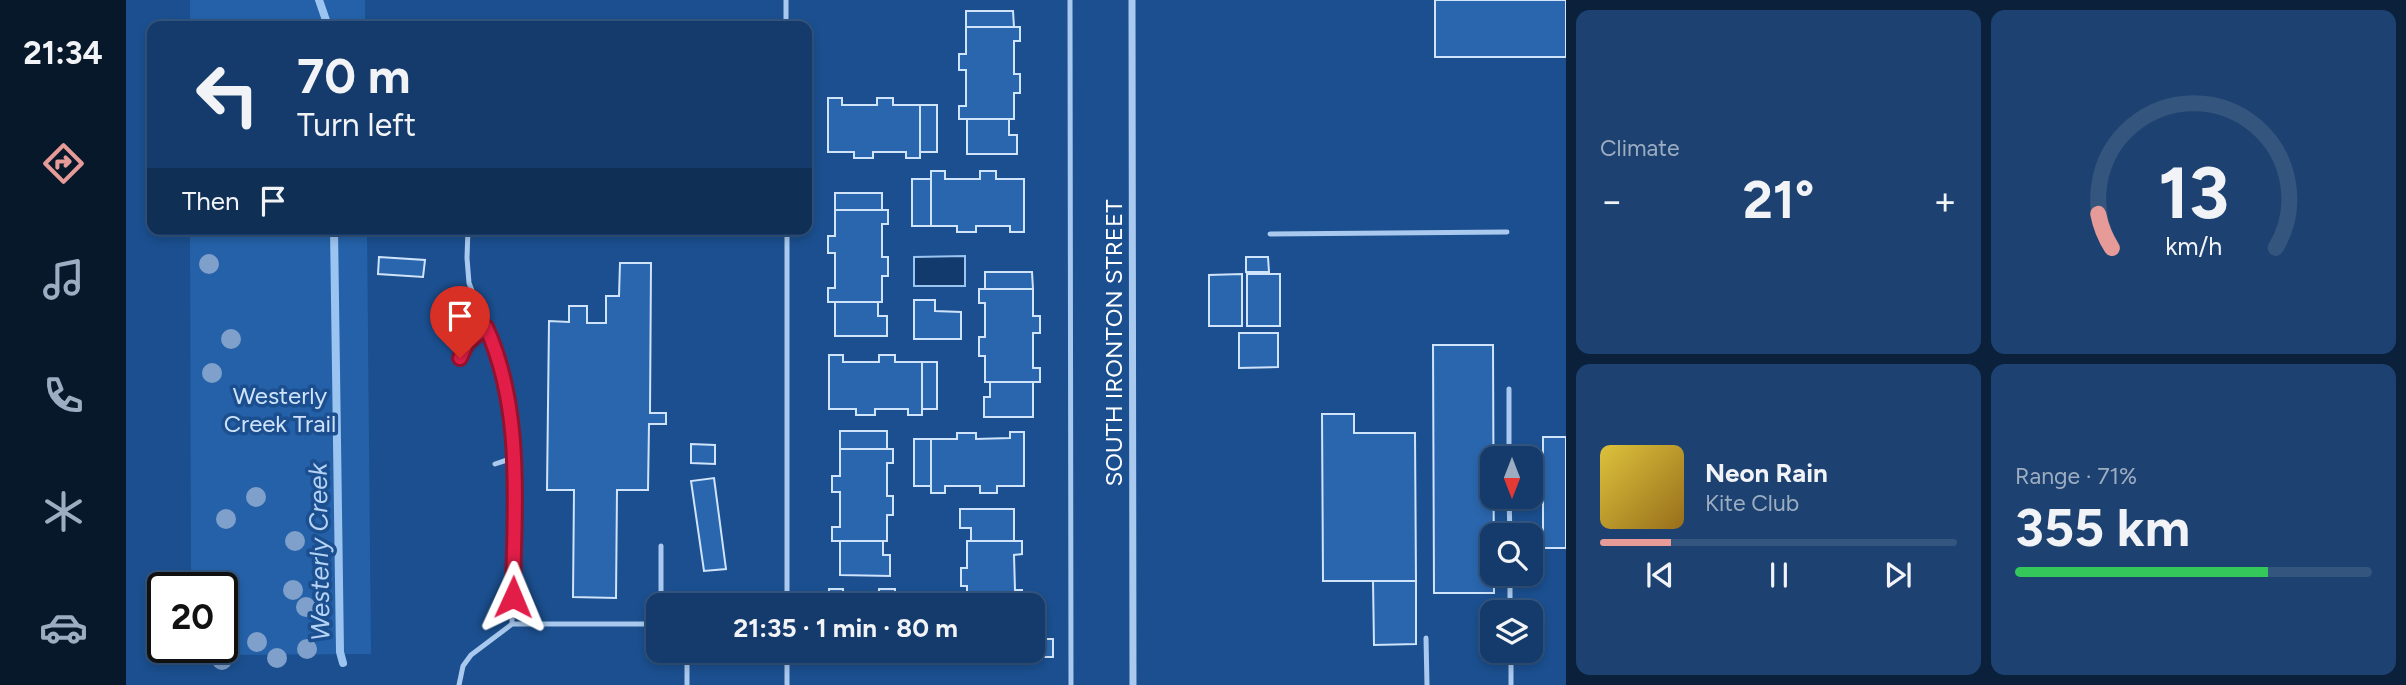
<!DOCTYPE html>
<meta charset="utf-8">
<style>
body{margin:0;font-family:Figtree,sans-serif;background:#1d4271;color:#f1f3f6;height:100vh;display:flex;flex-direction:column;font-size:26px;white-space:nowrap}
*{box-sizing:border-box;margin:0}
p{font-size:23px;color:#9dadc1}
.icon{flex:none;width:38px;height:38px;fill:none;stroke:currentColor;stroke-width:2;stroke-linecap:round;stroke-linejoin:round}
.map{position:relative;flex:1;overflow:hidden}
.details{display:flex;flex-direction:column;gap:10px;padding:10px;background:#0b203b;width:840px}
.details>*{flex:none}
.guide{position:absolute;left:21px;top:21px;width:665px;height:214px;border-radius:14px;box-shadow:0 4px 10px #0003,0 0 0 2px #33557e;background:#143b6b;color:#f1f3f6;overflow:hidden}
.needle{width:46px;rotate:180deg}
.tools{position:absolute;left:1354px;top:446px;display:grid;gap:14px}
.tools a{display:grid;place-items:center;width:63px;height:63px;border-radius:14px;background:#143b6b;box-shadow:0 4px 10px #0003,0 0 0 2px #33557e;font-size:35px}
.speed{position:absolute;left:21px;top:572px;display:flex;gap:14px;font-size:35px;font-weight:700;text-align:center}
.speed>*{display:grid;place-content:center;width:91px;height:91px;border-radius:50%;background:#143b6b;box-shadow:0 4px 10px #0003,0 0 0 2px #33557e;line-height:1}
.speed .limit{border:4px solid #111;border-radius:10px;background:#fff;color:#111}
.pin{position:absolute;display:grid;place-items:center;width:60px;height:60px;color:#fff;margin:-72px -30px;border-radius:50% 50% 50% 0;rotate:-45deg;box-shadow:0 0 7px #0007}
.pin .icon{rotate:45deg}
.me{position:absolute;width:77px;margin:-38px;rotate:1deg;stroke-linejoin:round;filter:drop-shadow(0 0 5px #0008)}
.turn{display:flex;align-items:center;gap:24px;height:147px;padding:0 35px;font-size:32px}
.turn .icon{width:91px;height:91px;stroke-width:2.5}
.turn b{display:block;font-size:49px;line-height:60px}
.then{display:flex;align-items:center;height:66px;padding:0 35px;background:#0003;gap:14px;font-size:26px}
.big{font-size:52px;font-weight:700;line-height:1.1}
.details .tile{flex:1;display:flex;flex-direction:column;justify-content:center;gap:10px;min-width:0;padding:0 24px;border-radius:14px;background:#1d4271}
.details .dial{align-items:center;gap:0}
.dial svg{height:182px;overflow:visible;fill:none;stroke:#33557e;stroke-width:7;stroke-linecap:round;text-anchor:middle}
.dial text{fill:#f1f3f6;stroke:none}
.song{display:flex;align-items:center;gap:21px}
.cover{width:84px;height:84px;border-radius:10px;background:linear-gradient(135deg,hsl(50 70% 55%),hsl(40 70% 35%))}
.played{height:7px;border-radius:4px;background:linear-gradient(90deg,#e69b98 20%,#33557e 20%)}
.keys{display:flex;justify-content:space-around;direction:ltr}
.heat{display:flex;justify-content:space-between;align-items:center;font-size:38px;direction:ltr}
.charge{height:10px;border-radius:5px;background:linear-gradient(90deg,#34c759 71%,#33557e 0)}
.details .tiles{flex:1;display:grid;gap:10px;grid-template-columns:repeat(2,1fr)}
.trip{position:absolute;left:520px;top:593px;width:399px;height:70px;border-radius:14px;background:#143b6b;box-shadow:0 4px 10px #0003,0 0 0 2px #33557e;font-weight:700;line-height:70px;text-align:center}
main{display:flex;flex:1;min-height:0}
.dock{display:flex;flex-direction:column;width:126px;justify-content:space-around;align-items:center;background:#08182b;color:#9dadc1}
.dock .icon{width:49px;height:49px}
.dock .current{color:#e69b98}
.dock b{font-size:32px;color:#f1f3f6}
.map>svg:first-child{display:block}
</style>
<main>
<nav class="dock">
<b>21:34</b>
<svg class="icon current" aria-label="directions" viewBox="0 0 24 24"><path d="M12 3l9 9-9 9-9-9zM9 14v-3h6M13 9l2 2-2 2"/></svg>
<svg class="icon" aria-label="music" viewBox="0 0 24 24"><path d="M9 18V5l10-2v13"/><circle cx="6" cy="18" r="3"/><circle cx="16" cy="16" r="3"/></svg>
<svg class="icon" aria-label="phone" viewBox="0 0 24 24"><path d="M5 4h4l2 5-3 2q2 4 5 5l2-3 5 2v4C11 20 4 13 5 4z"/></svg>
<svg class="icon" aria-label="climate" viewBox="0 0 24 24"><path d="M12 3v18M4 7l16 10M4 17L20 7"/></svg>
<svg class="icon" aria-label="car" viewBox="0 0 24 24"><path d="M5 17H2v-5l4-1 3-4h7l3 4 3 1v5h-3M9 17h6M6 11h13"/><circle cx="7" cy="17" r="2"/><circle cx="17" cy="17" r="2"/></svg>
</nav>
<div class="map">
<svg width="1440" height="685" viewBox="0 0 1440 685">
<rect width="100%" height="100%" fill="#1b4f8f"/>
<path fill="#2461a8" d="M64 0H239V26H64Z
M64 229H241L245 654 65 655V648H96V588H65Z"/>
<path fill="#123a6d" stroke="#9cc4f0" stroke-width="2" d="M839 256V286H788V257Z"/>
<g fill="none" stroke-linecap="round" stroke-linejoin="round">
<path stroke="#9cc4f0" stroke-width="8" d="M193 0 202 26
M208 229 214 652 217 663"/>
</g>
<path fill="#2a66ad" stroke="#cfe3fa" stroke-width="2" d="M1309 0H1440V57H1309Z
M840 11H887L888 27H840Z
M840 27H894V41H888V74H894V93H888V119H833V106H840V70H833V54H840Z
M702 98H716V105H751V98H767V105H794V158H780V152H747V158H728V152H702Z
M794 105H811V152H794Z
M841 119H883V135H891V154H841Z
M805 171H819V179H854V171H870V179H898V232H884V226H850V232H831V226H805Z
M786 179H805V226H786Z
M709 193H756V210H709Z
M709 210H762V224H756V257H762V276H756V302H702V288H709V253H702V236H709Z
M253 257 299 260 297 277 252 274Z
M1120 257H1142L1143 272H1120Z
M494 263H525L524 413H540V424H523L522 490H491L490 598 447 597 448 490H421L423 321 443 322V306H461V323H480V296H493Z
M859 272H906L907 289H859Z
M1116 274V326H1083V275Z
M1121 274H1154V326H1121Z
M853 289H907V316H914V333H907V368H914V382H859V356H853V337H859V303H853Z
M788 300H809V311L835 312V339H788Z
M709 302H752V316H761V336H709Z
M1113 333H1152V367L1113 368Z
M1307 345H1367L1368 593H1308Z
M703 355H717V362H753V355H769V362H796V415H782V409H749V415H730V409H703Z
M796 362H811V409H796Z
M864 382H907V417H858V397H864Z
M1196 414H1228V433H1289L1290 581H1197Z
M714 431H761V449H714Z
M884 432H898V486H871V493H854V486H819V493H805V439H831V433H850V439L884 438Z
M1417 437H1440V548H1417Z
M788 439H805V486H788Z
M565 444 589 445V464L565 463Z
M714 449H767V463H761V496H767V515H761V541H706V527H714V492H706V476H714Z
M588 478 600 569 578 571 565 481Z
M834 509H888V541H845V528H834Z
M714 541H757V555H764V576L714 575Z
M841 541H896V554L888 555 889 590H896V606H841V586H835V568H841Z
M1247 581H1290V644L1248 645Z
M703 589H717V596H753V589H769V596H796V606H703Z
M796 596H812V606H796Z
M910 639H927V657H910Z"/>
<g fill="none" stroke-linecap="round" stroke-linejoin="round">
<path stroke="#a9c9ee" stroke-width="5" d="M660 0V26
M944 0 945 685
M342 229 341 258 343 283 373 359 384 417 388 490 386 624
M661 229V606
M1144 234 1381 232
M334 358 341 343 360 327
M1383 389V458
M369 464 387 458
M1383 497 1384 536
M535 546V606
M1384 574V612
M1300 638 1301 685
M561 651V685
M661 651V685
M1385 651V685
M333 685 337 666 345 655 386 624H532"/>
<path stroke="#a9c9ee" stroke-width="7" d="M1006 0 1007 685"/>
</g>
<g fill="#7ea0ca">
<circle cx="83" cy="264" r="10"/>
<circle cx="105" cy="339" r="10"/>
<circle cx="86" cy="373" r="10"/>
<circle cx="130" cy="497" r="10"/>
<circle cx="100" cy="519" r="10"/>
<circle cx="169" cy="541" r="10"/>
<circle cx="167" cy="590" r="10"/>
<circle cx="180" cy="607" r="10"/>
<circle cx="131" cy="642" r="10"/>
<circle cx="181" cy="649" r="10"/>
<circle cx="151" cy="658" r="10"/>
<circle cx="96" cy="660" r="10"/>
</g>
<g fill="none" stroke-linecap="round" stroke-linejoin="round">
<defs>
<path id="route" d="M334 358 341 343 360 327C398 410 388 508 387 597"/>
</defs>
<use href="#route" stroke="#92132f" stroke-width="18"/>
<use href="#route" stroke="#e11d48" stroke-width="12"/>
</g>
<g text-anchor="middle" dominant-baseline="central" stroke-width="7" stroke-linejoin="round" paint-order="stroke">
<g font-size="24" fill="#fff" stroke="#1b4f8f">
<text transform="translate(987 343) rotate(-90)">SOUTH IRONTON STREET</text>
</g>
<g font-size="24" fill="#cfe3fa" stroke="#1b4f8f">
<text x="154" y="395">Westerly<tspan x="154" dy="28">Creek Trail</tspan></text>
</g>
<g font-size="26" font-style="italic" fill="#b5d3f5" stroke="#1b4f8f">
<text transform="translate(193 552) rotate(-91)">Westerly Creek</text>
</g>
</g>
</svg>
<div class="tools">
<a><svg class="needle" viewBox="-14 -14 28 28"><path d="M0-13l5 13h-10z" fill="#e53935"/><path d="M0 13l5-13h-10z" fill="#9dadc1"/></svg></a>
<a><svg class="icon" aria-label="search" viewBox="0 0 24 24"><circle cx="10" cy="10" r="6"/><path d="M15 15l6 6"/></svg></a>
<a><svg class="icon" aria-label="layers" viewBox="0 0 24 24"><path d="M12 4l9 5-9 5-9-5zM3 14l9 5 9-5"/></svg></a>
</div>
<div class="speed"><div class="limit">20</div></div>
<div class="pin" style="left:334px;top:358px;background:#d93025"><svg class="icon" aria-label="arrive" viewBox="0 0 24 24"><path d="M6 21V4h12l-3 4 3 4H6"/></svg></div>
<svg class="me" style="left:387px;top:597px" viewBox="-20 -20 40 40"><path d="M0-17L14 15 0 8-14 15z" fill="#e11d48" stroke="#fff" stroke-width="4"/></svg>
<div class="trip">21:35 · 1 min · 80 m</div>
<div class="guide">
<div class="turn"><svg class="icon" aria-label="left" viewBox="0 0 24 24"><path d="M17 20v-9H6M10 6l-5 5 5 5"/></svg><div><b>70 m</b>Turn left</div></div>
<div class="then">Then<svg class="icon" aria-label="arrive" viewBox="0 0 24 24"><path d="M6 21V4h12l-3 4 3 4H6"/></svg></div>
</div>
</div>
<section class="details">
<div class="tiles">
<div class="tile"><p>Climate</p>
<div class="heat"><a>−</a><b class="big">21°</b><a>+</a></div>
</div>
<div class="tile dial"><svg viewBox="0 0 100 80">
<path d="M14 69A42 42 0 1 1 86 69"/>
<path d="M14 69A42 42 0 0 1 8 54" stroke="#e69b98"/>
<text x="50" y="56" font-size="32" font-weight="700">13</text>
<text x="50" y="72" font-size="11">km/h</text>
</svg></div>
<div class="tile">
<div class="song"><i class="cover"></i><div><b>Neon Rain</b><p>Kite Club</p></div></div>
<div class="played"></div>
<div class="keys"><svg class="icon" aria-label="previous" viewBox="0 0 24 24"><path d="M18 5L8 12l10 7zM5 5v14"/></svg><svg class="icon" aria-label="pause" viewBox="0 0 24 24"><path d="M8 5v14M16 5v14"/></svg><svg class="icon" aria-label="next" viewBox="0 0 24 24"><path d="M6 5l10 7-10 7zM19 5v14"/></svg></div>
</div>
<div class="tile"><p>Range · 71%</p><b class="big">355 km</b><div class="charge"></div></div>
</div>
</section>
</main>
